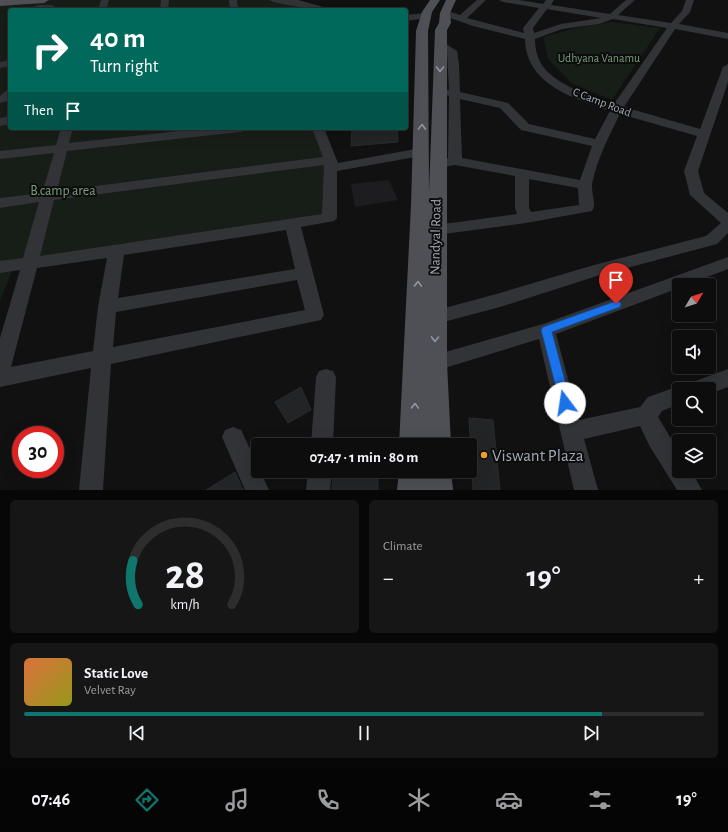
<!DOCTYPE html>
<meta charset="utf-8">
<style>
body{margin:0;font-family:"Alegreya Sans",sans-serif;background:#161617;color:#f1f3f6;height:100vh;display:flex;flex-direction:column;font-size:15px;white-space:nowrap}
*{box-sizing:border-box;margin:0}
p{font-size:13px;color:#9a9c9e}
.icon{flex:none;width:22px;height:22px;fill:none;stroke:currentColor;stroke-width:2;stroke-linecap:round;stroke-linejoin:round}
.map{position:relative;height:490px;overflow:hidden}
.sheet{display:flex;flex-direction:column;gap:10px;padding:10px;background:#070708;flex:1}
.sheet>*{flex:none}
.top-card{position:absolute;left:8px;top:8px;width:400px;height:122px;border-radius:4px;box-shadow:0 4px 16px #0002,0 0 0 1px #2d2d2e;background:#00695c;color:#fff;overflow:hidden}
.needle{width:26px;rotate:51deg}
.controls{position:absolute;left:672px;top:278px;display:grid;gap:8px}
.controls a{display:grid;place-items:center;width:44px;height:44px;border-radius:4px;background:#0d0d0e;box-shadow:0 4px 16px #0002,0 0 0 1px #2d2d2e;font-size:20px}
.speed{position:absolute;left:12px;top:426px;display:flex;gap:8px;font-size:20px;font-weight:700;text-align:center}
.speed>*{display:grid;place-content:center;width:52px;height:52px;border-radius:50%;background:#0d0d0e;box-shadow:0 4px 16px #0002,0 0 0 1px #2d2d2e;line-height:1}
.speed .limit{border:6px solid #d22;background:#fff;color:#111}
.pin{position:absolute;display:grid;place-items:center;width:34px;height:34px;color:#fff;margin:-41px -17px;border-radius:50% 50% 50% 0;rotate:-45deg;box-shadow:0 0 4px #0007}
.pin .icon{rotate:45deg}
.me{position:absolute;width:44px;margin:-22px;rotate:346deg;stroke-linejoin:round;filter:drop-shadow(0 0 3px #0008)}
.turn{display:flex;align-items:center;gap:14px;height:84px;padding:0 16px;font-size:18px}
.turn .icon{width:52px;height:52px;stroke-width:2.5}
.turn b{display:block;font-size:28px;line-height:34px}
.then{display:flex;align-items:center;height:38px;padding:0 16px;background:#0003;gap:8px;font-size:15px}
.big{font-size:30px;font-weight:700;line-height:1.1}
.sheet .widget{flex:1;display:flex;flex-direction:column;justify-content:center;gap:6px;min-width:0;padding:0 14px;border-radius:6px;background:#161617}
.sheet .dial{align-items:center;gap:0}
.dial svg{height:104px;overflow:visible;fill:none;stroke:#2d2d2e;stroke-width:7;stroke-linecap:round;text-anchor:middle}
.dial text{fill:#f1f3f6;stroke:none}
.song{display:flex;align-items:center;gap:12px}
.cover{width:48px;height:48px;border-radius:6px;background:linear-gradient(135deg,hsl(20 70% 55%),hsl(60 70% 35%))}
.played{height:4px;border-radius:2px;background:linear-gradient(90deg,#0f766e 85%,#2d2d2e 85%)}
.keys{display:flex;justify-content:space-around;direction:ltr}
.heat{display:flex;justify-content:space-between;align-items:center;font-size:22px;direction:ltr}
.sheet .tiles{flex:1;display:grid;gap:10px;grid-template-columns:1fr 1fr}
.widget:last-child{grid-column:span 2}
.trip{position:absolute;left:251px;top:438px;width:226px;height:40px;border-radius:4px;background:#0d0d0e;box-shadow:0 4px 16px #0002,0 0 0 1px #2d2d2e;font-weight:700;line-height:40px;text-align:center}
.tabs{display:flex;height:64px;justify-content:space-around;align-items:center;background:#050506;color:#9a9c9e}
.tabs .icon{width:28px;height:28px}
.tabs .selected{color:#0f766e}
.tabs b{font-size:18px;color:#f1f3f6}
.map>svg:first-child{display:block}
</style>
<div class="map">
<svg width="728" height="490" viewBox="0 0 728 490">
<rect width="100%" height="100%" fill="#111112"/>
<path fill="#1d1d1f" d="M389 180 398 200 355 207 351 184Z"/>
<path fill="#171d17" d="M0 0H278L317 10H10V128H314L327 162 324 216 16 261 0 301Z
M612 22 660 28 612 100 571 83 548 59 543 37 576 28Z"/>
<path fill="#232426" stroke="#2a2b2e" d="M352 128H397L398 142 351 146Z
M301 387 311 410 288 423 275 402Z
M469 418 493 420 500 490H473Z
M333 471H378V490H332Z
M235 472 243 490H206Z"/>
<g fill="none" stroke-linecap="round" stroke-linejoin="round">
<path fill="#323337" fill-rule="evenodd" d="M101 0H109L106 10H98Z
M161 0H169L168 10H160Z
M229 0H237L238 10H230Z
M269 0H298L327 8 328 10C319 10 274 4 269 0Z
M477 0H486L467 18 524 33 523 28 539 8 503 2 499 0H519L543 4 546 0H554L551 5 610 14 626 0H635L618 15 671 23 682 11 686 0H694L690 12 679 24 728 33V39L675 29 624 107 700 129 723 67 728 64V82L698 171 704 193 728 213V233L717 244 597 276 500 307 436 324 430 322 427 317 430 312 500 293 594 265 706 236 721 223 690 195 684 171 697 136 620 114C609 136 597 159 592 184 591 193 597 204 592 211L526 223 436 235 431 234 428 230 431 226 436 225 517 214 515 208V176L455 165 437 168 432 167 430 164 432 161 448 158 449 96 436 93 434 91 440 88 449 90 447 52 435 44 437 42H443L457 51 459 64 460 92 508 103 529 124 595 139 610 111C574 98 526 85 525 39L473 26 442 15 441 13 445 10 460 15ZM547 9 601 18 561 24 534 33 533 28ZM613 19 667 28 614 104C593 97 555 85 542 65 537 58 535 47 535 39L562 29 599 24ZM460 99 500 108 521 130 592 146 580 180 462 158ZM529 179 578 188 579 205 531 212 529 208Z
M39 5H52L58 10H28L29 8Z
M425 13 429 16 428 18 406 21V15Z
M10 60V66L0 68V62Z
M10 90V100L0 103V96L6 91Z
M10 116V124L0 126V118Z
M61 128H73L69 143 207 128H246L244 131 240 132 67 151 57 191 323 157 312 128H324L338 163 421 148 426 149 428 152 426 155 421 156 337 171V218L334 221 301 227 324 315 321 320 111 364 103 490H79L91 368 0 387V338L20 270 0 273V261L23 258 39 202 0 208V198L42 193 54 153 0 159V151L56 145ZM324 165 322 214 40 256 54 200ZM286 230 295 269 118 298 124 255ZM107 258 98 307 93 351 11 367 37 268ZM297 280 305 310 113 347 116 312Z
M728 257V269L686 285H679V288L556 334 579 420 640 407 648 397 679 386 686 389H679V404L662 411 658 417 679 452V471H691L702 490H677L649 445 640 426 584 439 598 490H574L539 339 435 371 428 369 425 363 428 357 543 324Z
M326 369 333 371 336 377 333 445H311L316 377 319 371Z
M728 369V387L709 394V389H687L690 383Z
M233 427 241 430 258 466V471H260L269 490H245L222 437 225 430Z
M308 471H332L330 490H306Z"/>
<path fill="#4e5056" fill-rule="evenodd" d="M0 0H49L44 3 0 6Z
M430 0H440L432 12 428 31 429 192 435 30 439 23 440 13 446 0H456L450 13 451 23 447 30V363L451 445H399L411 205 416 31 422 12Z
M399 471H451L453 490H397Z"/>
</g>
<defs><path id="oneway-chevron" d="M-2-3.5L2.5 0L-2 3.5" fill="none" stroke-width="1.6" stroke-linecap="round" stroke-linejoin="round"/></defs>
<g stroke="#9196a0">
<use href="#oneway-chevron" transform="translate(440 69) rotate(91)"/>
<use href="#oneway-chevron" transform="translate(422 127) rotate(-89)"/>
<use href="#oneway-chevron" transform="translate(418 284) rotate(-88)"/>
<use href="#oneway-chevron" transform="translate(435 339) rotate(91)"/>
<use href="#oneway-chevron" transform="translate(415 406) rotate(-88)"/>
</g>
<path fill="#1a73e8" stroke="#114b97" d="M616 301 620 302 621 304 620 307 552 332 571 403 569 407 565 408 561 407 541 330 543 327Z"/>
<circle fill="#f3a428" stroke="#0c0c0d" stroke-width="1.5" cx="484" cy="455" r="4"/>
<g text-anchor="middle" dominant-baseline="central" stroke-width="4" stroke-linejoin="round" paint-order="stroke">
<g font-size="12" fill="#789f78" stroke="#0c0c0d">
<text x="599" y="58">Udhyana Vanamu</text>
</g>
<g font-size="12" fill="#a2a8b3" stroke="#0c0c0d">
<text transform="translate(602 102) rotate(21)">C Camp Road</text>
</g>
<g font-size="14" fill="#789f78" stroke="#0c0c0d">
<text x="63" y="191">B.camp area</text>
</g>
<g font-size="14" fill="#a2a8b3" stroke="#0c0c0d">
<text transform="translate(436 237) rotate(-89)">Nandyal Road</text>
</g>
<g font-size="17" fill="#a2a8b3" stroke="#0c0c0d" text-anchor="start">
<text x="492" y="455">Viswant Plaza</text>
</g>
</g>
</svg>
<div class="controls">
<a><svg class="needle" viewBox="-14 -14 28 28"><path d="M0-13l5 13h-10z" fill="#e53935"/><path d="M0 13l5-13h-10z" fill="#9a9c9e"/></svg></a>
<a><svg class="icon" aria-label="sound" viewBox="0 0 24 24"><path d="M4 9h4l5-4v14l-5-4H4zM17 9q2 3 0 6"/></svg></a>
<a><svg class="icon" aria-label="search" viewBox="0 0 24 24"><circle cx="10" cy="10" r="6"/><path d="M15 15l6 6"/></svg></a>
<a><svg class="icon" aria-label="layers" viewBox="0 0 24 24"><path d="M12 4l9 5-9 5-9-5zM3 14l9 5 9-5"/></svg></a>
</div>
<div class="speed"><div class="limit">30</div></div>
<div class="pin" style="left:616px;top:304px;background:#d93025"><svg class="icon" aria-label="arrive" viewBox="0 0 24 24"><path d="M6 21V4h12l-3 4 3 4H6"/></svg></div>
<svg class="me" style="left:565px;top:403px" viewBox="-20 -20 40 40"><circle r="19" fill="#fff"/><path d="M0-13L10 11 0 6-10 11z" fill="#1a73e8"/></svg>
<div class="trip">07:47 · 1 min · 80 m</div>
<div class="top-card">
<div class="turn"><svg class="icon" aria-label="right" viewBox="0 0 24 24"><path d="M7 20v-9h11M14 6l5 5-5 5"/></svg><div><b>40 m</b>Turn right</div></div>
<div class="then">Then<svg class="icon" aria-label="arrive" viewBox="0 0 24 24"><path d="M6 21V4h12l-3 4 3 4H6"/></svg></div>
</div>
</div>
<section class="sheet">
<div class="tiles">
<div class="widget dial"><svg viewBox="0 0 100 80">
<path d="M14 69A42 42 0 1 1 86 69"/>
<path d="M14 69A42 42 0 0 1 10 35" stroke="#0f766e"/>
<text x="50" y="56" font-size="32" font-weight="700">28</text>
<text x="50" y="72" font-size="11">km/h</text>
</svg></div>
<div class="widget"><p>Climate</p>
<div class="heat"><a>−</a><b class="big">19°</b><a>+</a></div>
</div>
<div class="widget">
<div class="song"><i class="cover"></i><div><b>Static Love</b><p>Velvet Ray</p></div></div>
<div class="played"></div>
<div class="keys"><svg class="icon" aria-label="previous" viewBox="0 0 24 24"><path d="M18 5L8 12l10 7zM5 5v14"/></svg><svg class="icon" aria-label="pause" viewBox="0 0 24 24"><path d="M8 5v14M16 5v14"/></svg><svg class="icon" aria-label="next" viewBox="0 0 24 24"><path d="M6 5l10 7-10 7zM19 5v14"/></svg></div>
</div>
</div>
</section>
<nav class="tabs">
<b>07:46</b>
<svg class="icon selected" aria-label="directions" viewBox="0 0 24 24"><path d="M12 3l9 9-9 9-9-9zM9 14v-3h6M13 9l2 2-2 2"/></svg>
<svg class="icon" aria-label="music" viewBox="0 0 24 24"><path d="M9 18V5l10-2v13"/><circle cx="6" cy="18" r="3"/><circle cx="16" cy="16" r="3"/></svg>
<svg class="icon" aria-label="phone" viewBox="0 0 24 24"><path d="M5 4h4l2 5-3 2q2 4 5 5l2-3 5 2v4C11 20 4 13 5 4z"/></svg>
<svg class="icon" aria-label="climate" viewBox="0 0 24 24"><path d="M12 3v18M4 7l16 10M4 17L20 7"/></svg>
<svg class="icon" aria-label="car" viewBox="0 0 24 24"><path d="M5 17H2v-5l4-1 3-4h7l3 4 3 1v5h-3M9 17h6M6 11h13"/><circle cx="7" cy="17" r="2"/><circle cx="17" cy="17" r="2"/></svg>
<svg class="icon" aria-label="filters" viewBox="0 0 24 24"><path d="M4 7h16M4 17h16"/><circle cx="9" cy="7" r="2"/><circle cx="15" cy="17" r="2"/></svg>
<b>19°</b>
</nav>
